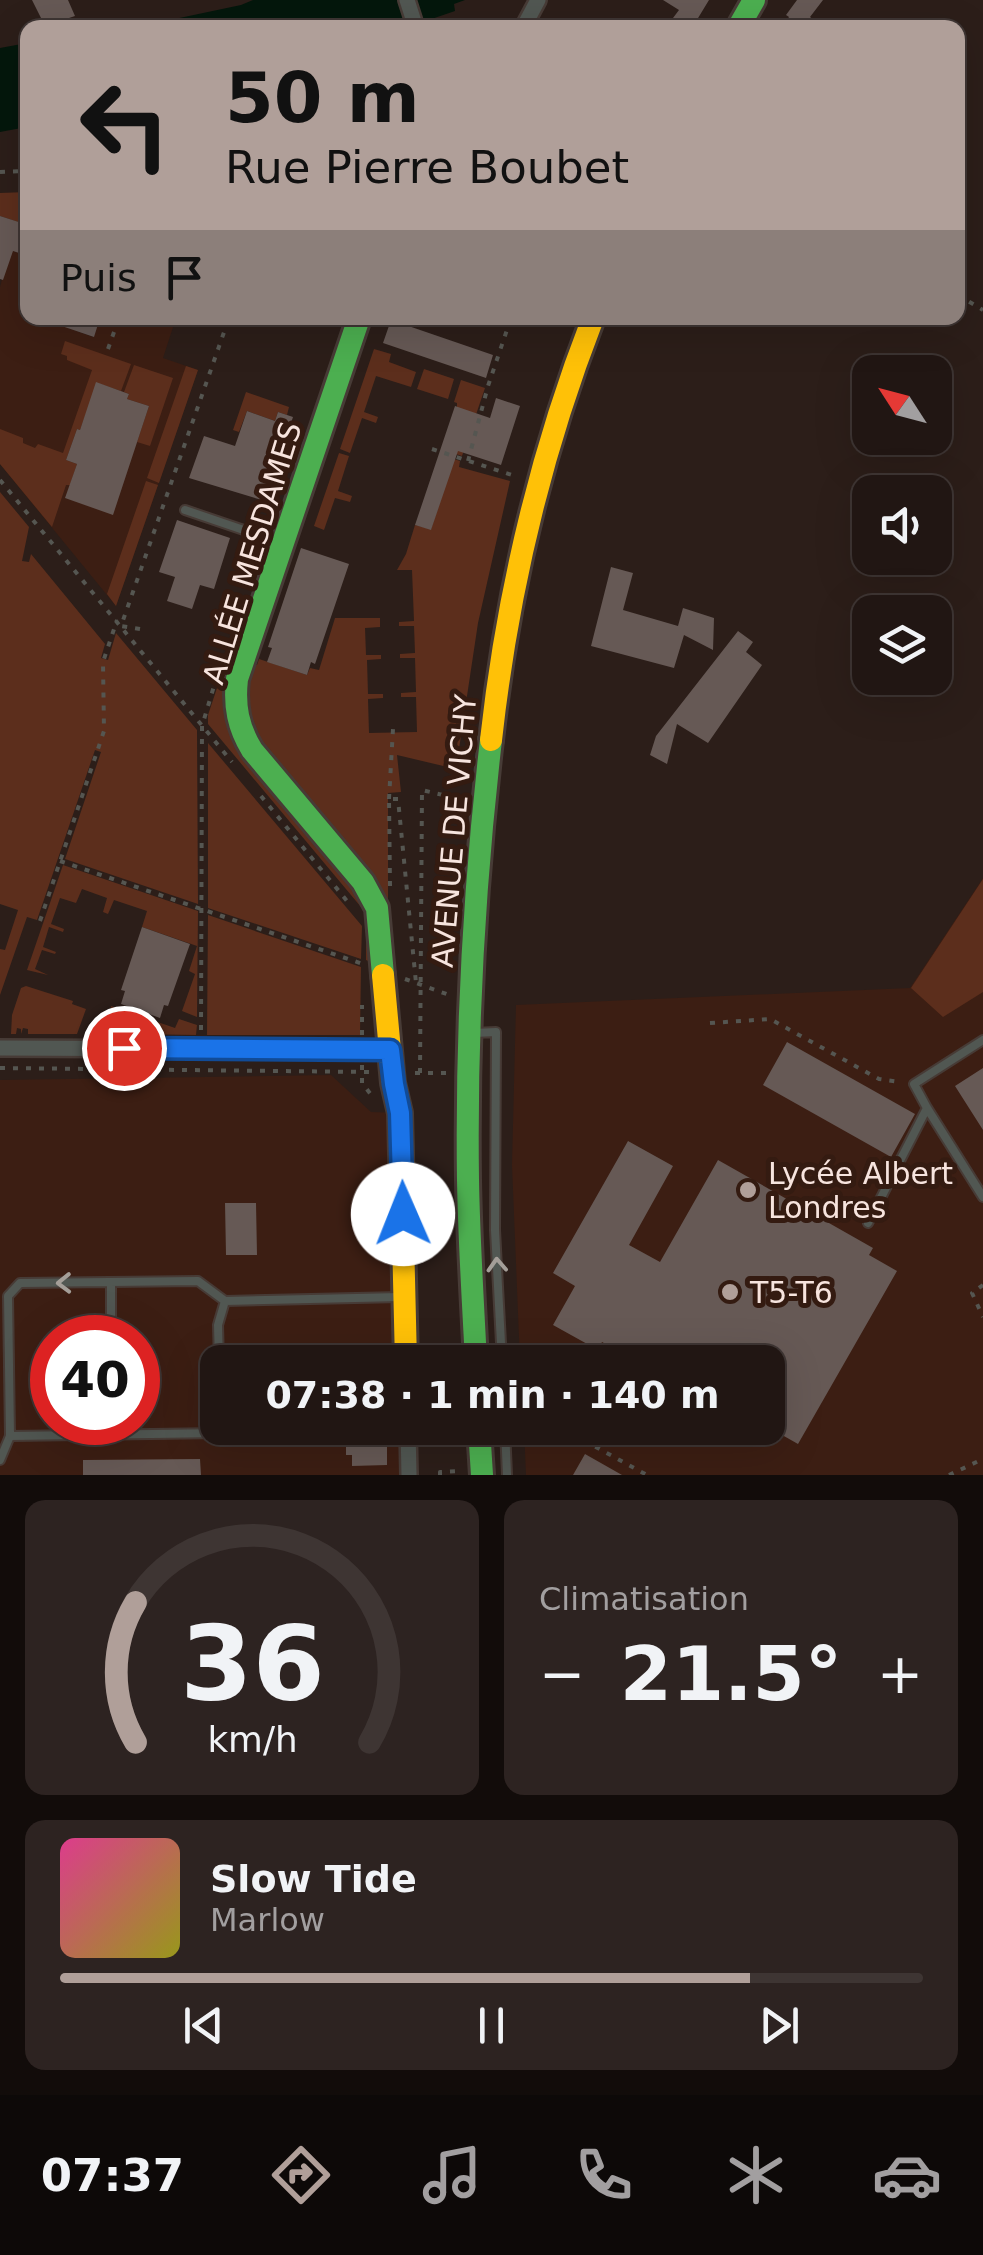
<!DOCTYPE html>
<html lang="fr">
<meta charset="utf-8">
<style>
body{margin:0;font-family:"DejaVu Sans",sans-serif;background:#2d2321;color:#f1f3f6;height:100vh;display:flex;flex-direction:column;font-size:38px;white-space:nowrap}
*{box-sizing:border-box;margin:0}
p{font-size:32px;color:#a29fa0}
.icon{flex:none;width:55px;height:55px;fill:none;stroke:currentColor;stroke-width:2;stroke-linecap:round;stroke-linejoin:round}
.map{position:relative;height:1475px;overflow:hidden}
.side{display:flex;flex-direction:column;gap:25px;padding:25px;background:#120c0a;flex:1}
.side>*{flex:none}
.hud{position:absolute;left:20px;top:20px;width:945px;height:305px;border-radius:20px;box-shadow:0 10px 40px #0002,0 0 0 2px #3e3533;background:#b09f99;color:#111;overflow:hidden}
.needle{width:65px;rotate:306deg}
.fabs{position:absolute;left:852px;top:355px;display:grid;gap:20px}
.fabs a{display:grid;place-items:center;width:100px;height:100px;border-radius:20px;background:#211613;box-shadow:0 10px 40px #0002,0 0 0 2px #3e3533;font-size:50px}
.speed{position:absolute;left:30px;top:1315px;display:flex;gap:20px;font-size:50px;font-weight:700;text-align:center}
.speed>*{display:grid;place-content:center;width:130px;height:130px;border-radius:50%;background:#211613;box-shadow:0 10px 40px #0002,0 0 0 2px #3e3533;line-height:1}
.speed .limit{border:15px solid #d22;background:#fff;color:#111}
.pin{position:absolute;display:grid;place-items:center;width:85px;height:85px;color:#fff;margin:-42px;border:5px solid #fff;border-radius:50%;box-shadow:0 2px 10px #0007}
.me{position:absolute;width:110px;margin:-55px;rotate:359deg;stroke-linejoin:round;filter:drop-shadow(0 0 8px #0008)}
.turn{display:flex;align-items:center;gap:35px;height:210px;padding:0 40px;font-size:45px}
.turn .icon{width:130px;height:130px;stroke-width:2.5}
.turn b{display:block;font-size:70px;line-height:85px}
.then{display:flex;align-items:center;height:95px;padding:0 40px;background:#0003;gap:20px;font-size:38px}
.big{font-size:75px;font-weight:800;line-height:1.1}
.side .card{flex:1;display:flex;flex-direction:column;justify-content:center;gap:15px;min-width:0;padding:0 35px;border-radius:20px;background:#2d2321}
.side .dial{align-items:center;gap:0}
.dial svg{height:260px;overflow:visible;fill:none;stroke:#3e3533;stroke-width:7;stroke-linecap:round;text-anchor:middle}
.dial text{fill:#f1f3f6;stroke:none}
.song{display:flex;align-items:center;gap:30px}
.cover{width:120px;height:120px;border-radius:15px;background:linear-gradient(135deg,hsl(330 70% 55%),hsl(60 70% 35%))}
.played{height:10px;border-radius:5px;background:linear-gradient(90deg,#b09f99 80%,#3e3533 80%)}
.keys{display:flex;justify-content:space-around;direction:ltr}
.heat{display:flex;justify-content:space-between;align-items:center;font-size:55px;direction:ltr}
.side .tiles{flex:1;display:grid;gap:25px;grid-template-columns:1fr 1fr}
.card:last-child{grid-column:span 2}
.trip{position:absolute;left:200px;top:1345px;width:585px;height:100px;border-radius:20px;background:#211613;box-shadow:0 10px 40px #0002,0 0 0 2px #3e3533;font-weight:800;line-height:100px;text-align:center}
.menu{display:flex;height:160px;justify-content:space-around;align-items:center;background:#0d0908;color:#a29fa0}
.menu .icon{width:70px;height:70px}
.menu .current{color:#b09f99}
.menu b{font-size:45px;color:#f1f3f6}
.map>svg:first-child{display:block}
</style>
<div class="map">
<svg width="983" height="1475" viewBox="0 0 983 1475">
<rect width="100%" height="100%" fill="#2c1e19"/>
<path fill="#3c1e13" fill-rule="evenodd" d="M10 250 27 256 28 318H71L68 328 93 337 100 318H176L163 358 198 370 116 606 0 464V287Z
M983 878V1475H526L524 1428H768V1362H520L512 1165 516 1005 910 988Z
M331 1075 371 1112 400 1113 406 1362H218V1428H408L409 1475H0V1080ZM52 1338H138V1422H52Z"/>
<path fill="#5c2e1c" d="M27 192V225L0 216V193Z
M65 341 131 364 121 391 97 383 80 430 77 429 66 460 77 464 70 485H66L52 527 0 464V429L23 438V443L35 448 38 444 63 453 92 370 67 360V356L61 354Z
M374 349 391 354 389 362 416 372 411 387 376 376 364 412 378 417 376 423 362 418 350 453 340 449Z
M134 365 173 378 150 446 137 442 149 406 127 399 129 394 124 392Z
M186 366 198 370 159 483 147 478Z
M424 369 454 379 448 399 417 389Z
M461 380 485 388 462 456 456 454 457 403 454 402Z
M246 392 289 407 287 415 278 412 275 421 247 411 239 432 233 430Z
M339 453 349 456 338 491 352 496 350 502 335 498 324 530 314 526Z
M454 459 460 461 459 467 510 481 478 623 456 769 397 755 401 792 388 793V900L384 901 261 745C244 710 243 701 253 664L257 665 259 659 307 675 310 668 319 670 335 618H380V627L365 628 366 655H381V659L367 660 368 694H383V698L368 699 369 733 417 732 416 697H401V693L416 692 415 658H400V654L415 653 414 626H399V622L414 621 412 570H397L406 554 415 525 431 529Z
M146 481 158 485 116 606 107 594Z
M0 492 29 527 22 561 29 562 31 554 105 644 101 658 108 660 116 633 197 730 198 904 65 859 101 752 95 750 37 920 27 917 0 995V949L5 950 18 910 0 904Z
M223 670 227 677 225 693 358 892 367 910 373 963 366 960V913L208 724V715Z
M208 743 362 926 361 959 208 908Z
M63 865 198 911 197 1017 182 1011 195 974 189 971 197 946 142 927 147 911 114 900 108 914 103 912 107 898 82 889 76 903 60 898 51 924 64 929 63 932 49 927 43 947 56 952 55 954 42 950 35 969 48 975 27 970Z
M983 879V992L943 1017 911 988Z
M208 915 361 967 360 1035H207Z
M26 986 73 1001 72 1004 86 1009 77 1034H28V1029L23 1028 21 1034V1029L17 1028 16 1034H11L12 1015 21 988Z
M111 1006 175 1028 179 1019 197 1025 196 1035 128 1034C119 1026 109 1019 111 1006Z"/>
<path fill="#04170c" d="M253 0H465L454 4 455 11 408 27 132 28 241 5Z
M27 43V127L0 132V48Z"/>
<path fill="#665955" d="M32 0H68L75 16 45 26Z
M663 0H709L692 28H673L677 21 673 18 679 10Z
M797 0H823L810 17 824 28H782L789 17 786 15Z
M0 216 28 225V256L13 251 3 280 0 279Z
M45 318H100L94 337 44 320Z
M391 320 493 355 486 378 383 343Z
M96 382 129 394 127 399 149 406 113 515 65 498 77 464 66 460 77 429 80 430Z
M496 398 520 406 501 465 458 451 431 530 415 525 455 406 490 418Z
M247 411 275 421 278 412 293 417 290 426 293 427 272 489 269 488 265 501 189 478 204 436 235 446Z
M177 520 230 538 214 589 200 585 192 609 167 601 175 577 159 572Z
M301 548 349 564 315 664 311 662 307 675 267 662 272 648 268 647Z
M611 567 633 573 623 610 678 626 683 608 714 618 713 650 684 635 674 668 591 646Z
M738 631 753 642 746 652 762 665 708 743 677 724 667 764 650 755 656 736Z
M142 927 190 944 168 1006 164 1005 160 1018 121 1004 125 991 121 990Z
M787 1042 915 1114 891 1157 763 1085Z
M983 1068V1130L955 1086Z
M628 1141 673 1166 629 1245 660 1262 718 1160 873 1248 869 1255 897 1271 798 1444 768 1427V1362H639L602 1342 598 1350 553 1325 575 1286 553 1273Z
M225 1203H256L257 1255H226Z
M346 1428H370L371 1446H387V1465L352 1466V1455H346Z
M585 1454 622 1475H573Z
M200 1459 201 1475H83V1460Z"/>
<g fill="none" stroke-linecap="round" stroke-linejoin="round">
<defs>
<path id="lane" d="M185 510 279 542
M474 1033 496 1032 495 1230 502 1362
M983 1040 914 1084 927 1108 983 1197
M868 1223 927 1108
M111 1282V1338
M219 1362 218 1325 225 1301
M222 1428V1433L10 1436 8 1296 20 1283 198 1281 225 1301 401 1297
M505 1428 507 1475
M0 1460 10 1436"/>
<path id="street" d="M407 0 416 28
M523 28 538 0
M0 1048 390 1050
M408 1428 409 1475"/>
<path id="fast" d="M738 28 754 0
M359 318 237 679C234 706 238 727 252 750L363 882 377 908 383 975
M476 1362C473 1301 469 1241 468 1180 466 1033 474 886 491 740
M479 1428 482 1475"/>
<path id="slow" d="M491 740C507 595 540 454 593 318
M383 975 393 1083 400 1113 406 1362"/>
</defs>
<use href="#lane" stroke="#473b36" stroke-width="12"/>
<use href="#street" stroke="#473b36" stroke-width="20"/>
<use href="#fast" stroke="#473b36" stroke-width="28"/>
<use href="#slow" stroke="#473b36" stroke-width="28"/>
<path stroke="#555651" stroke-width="4" stroke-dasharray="5 8" stroke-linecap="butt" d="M0 172 28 171
M958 295 983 310
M189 318 227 324
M108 349 119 318
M432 449 518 477
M468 461 488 386 511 318
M0 480 232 762
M140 629 121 626 229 318
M261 796 347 901
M389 799 393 729
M60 861 363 964
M390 886 389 799H398L416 983
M40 921 104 731 103 662 117 620
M405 979 452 996
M710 1023 770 1019 879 1079 900 1082
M201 1030 202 726 214 686
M362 1035V1005
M362 1065V1083L372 1096
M0 1068 370 1072
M415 1073H450
M420 1073 422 790 464 800
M983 1285 972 1293 983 1317
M561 1428 647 1475
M440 1475V1472L460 1471
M949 1475 983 1459"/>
<use href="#lane" stroke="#515752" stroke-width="8"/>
<use href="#street" stroke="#515752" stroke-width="15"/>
<use href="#fast" stroke="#4caf50" stroke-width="22"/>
<use href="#slow" stroke="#ffc107" stroke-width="22"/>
</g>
<defs><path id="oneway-chevron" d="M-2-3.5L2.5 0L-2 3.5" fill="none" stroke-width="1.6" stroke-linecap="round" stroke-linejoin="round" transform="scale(2.5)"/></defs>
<g stroke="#a49e98">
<use href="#oneway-chevron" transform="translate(497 1265) rotate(-93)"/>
<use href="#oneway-chevron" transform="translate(64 1283) rotate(179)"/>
</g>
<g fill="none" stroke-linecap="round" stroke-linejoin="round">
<defs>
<path id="route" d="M124 1048 390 1050 394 1084 400 1113 403 1214"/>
</defs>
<use href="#route" stroke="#114b97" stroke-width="25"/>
<use href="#route" stroke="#1a73e8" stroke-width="18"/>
</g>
<g fill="#b09f99" stroke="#341b11" stroke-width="4">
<circle cx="748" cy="1190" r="10"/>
<circle cx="730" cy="1292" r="10"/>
</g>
<g text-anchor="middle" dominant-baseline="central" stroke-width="10" stroke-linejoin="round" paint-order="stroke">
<g font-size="30" fill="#f7e4de" stroke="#341b11">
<text transform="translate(252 553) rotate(-73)">ALLÉE MESDAMES</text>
<text transform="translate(454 831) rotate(-85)">AVENUE DE VICHY</text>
</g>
<g font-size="30" fill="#f7e4de" stroke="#341b11" text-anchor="start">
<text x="768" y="1173">Lycée Albert<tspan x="768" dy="34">Londres</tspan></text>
<text x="750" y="1292">T5-T6</text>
</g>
</g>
</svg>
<div class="fabs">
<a><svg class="needle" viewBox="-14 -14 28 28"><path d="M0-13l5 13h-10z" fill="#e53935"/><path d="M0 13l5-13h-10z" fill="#a29fa0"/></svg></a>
<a><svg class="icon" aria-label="sound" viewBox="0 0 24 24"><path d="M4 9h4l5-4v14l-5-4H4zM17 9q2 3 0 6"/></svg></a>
<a><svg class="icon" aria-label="layers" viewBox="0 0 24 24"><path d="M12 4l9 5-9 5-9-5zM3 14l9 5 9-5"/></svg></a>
</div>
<div class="speed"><div class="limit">40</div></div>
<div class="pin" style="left:124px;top:1048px;background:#d93025"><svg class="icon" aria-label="arrive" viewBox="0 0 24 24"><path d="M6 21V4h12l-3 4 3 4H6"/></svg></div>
<svg class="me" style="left:403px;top:1214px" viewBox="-20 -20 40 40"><circle r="19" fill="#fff"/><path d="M0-13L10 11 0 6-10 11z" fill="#1a73e8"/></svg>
<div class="trip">07:38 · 1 min · 140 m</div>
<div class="hud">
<div class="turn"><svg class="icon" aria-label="left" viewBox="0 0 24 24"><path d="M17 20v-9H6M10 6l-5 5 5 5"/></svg><div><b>50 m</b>Rue Pierre Boubet</div></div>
<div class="then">Puis<svg class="icon" aria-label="arrive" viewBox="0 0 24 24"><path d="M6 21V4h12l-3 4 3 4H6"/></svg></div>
</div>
</div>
<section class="side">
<div class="tiles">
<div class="card dial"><svg viewBox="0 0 100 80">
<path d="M14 69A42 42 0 1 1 86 69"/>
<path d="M14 69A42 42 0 0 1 14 26" stroke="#b09f99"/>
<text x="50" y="56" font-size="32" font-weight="700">36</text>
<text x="50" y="72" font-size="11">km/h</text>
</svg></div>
<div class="card"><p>Climatisation</p>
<div class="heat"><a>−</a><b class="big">21.5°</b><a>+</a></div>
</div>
<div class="card">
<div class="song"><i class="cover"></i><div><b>Slow Tide</b><p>Marlow</p></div></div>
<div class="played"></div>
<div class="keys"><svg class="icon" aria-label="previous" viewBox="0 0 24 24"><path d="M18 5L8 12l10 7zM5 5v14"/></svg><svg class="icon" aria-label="pause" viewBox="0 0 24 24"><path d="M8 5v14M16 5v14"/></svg><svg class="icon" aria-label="next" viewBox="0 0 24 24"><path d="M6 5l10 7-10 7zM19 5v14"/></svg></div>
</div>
</div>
</section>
<nav class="menu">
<b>07:37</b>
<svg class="icon current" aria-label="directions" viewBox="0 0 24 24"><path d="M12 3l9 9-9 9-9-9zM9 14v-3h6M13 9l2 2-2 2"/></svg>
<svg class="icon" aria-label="music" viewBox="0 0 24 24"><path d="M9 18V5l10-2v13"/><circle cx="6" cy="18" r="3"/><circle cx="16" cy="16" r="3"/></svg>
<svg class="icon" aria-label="phone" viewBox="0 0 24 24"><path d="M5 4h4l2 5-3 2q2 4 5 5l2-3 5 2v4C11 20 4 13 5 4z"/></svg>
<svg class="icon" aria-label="climate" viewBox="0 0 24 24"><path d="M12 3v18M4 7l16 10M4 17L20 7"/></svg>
<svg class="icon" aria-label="car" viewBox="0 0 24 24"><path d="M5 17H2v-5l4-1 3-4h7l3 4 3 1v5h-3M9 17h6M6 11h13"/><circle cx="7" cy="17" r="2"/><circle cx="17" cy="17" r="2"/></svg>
</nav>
